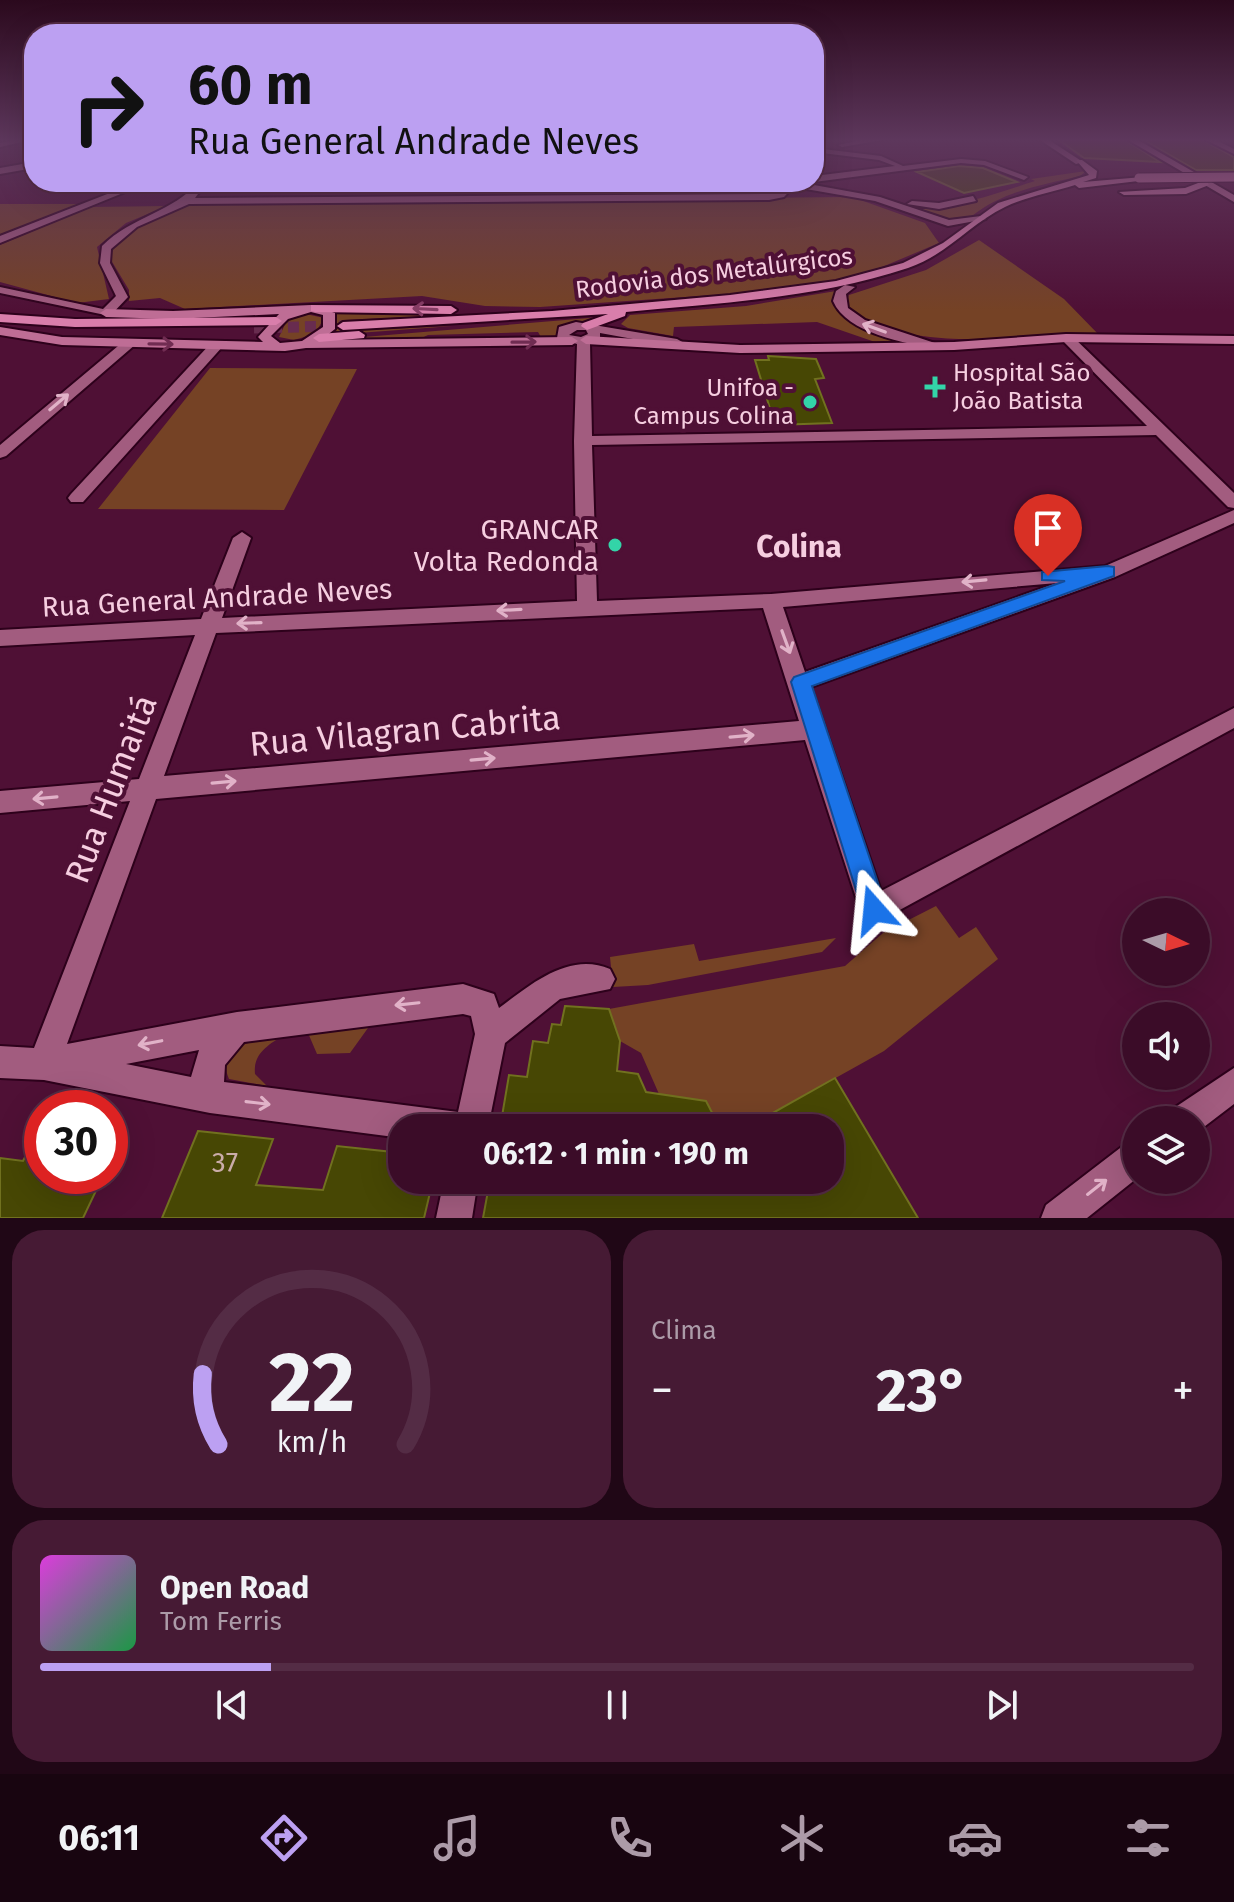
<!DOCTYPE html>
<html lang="pt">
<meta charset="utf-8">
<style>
body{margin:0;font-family:"Fira Sans",sans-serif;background:#461a34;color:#f1f3f6;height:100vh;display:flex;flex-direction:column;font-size:30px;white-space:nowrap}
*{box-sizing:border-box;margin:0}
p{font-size:26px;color:#ac9ba8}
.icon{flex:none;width:44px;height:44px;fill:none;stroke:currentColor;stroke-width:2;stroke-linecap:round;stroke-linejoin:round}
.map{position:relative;height:1218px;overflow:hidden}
.panel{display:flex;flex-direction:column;gap:12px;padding:12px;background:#200716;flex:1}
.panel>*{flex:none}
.guide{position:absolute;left:24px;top:24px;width:800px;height:168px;border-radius:32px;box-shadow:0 8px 32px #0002,0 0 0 2px #542c45;background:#bca0f2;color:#111;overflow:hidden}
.needle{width:52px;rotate:95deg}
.buttons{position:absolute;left:1122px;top:898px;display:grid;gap:16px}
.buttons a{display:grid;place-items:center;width:88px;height:88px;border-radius:50%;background:#3b0c28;box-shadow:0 8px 32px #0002,0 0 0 2px #542c45;font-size:40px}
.speed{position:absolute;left:24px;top:1090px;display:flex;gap:16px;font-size:40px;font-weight:700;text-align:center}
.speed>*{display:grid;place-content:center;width:104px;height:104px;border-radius:50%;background:#3b0c28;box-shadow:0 8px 32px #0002,0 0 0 2px #542c45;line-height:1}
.speed .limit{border:12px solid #d22;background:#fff;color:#111}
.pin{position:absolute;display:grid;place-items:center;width:68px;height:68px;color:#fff;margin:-82px -34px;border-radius:50% 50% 50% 0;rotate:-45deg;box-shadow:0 0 8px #0007}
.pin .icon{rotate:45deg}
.me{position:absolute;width:88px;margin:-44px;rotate:342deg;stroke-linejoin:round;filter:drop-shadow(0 0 6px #0008)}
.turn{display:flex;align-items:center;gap:28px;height:168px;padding:0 32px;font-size:36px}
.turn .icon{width:104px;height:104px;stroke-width:2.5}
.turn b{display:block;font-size:56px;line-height:68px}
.big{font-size:60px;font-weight:700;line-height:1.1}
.panel .card{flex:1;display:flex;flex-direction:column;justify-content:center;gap:12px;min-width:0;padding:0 28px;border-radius:32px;background:#461a34}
.panel .dial{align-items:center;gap:0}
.dial svg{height:208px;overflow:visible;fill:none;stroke:#542c45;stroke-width:7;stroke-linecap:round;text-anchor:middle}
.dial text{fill:#f1f3f6;stroke:none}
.song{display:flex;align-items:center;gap:24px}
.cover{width:96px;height:96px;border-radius:12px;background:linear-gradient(135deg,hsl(300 70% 55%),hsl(140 70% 35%))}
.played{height:8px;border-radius:4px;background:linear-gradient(90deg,#bca0f2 20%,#542c45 20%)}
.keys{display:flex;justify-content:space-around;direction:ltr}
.heat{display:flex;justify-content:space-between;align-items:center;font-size:44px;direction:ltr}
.panel .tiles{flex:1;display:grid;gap:12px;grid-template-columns:1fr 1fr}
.card:last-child{grid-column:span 2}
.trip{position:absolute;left:388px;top:1114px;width:456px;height:80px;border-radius:32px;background:#3b0c28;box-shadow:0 8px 32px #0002,0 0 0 2px #542c45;font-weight:700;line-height:80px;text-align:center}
.menu{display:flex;height:128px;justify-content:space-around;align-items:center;background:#180510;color:#ac9ba8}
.menu .icon{width:56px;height:56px}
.menu .selected{color:#bca0f2}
.menu b{font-size:36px;color:#f1f3f6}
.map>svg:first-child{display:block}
</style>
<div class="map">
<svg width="1234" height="1218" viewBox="0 0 1234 1218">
<rect width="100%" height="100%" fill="#4f1035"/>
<path fill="#754225" d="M1086 171 1080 176C1042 185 1003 191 972 216L974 217 952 223 909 205C955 210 991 195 1035 181L1031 179Z
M852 197 925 223 939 243 882 267 838 280 758 292 540 307 485 306 422 296 185 309 160 298 129 301V290L111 260C112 226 174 206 202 203Z
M0 204H85L0 238Z
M167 206 126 223 97 247 109 299 77 303 0 282V245L90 207Z
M979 240 1064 299 1100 336C1046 338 877 354 846 303L849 295 926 270Z
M836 291 835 305 856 324 914 342H875L817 322 674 327 673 336 628 328 621 324 630 315 746 306Z
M334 312 436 316 344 320 341 331 453 326 331 335 337 317Z
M306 314 324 318 315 334 294 340 279 337 288 318Z
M601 317C587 325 569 323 557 331L559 338 542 339 538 332 428 335 415 341 328 340Z
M210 368 357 369 284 510 98 509Z
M936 906 959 938 976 927 998 959 884 1051 746 1128H720L706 1101 659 1094 641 1053 620 1041 609 1009 845 966 883 933Z
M836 938 822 952 648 985 613 987 610 957 694 944 699 961Z
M368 1028 350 1053 317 1054 308 1033Z
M282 1036C267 1046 253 1054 255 1074L267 1086 229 1079C214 1045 259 1039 282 1036Z"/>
<path fill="#474704" stroke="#71711f" stroke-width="2" d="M1059 140H1125L1160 162 1084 158Z
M1144 140H1203L1234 157V170H1196Z
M959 166 983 168 1017 182 964 193 917 172Z
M768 356 816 359 824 378 815 379 832 423 775 425 755 360H769Z
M565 1006 609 1009 620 1041 617 1071 638 1074 646 1092 706 1101 720 1128H500L509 1075 527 1077 533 1041 548 1043 552 1024 561 1025Z
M835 1078 918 1218H483L490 1180H830V1128H746Z
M42 1125V1176H103L83 1218H0V1158L23 1161Z
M198 1131 273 1139 256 1185 323 1190 337 1146 402 1153V1180H433L424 1218H162Z"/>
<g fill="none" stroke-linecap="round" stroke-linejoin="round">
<path stroke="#682c4f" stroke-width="11" stroke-dasharray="11 6" stroke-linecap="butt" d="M254 328 343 326"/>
<defs>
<path id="street" d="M13 140H30L0 147V143Z
M861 140H882L842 147 838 145Z
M1206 140H1216L1234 149V154Z
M814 148 881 156 903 166 961 159 985 161 1028 177 1024 180 984 165 961 163 814 182V176L895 166 879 160 814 152Z
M34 162V168L0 174V168Z
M138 182H150L0 243V236Z
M198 182H207L195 198 769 194 778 193 789 182H798L784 197 769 200 189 204 137 227 111 249 110 263 128 297 110 316 0 293V287L103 309 116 296 100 263 102 246C132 216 174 212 198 182Z
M803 183 880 197 949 220 981 216 986 219 948 226 875 201 800 188Z
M973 196 976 201 939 209 907 204 912 201 939 203Z
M845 285 855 287 846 294 848 308 865 320 944 346 937 350C905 342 847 334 833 301L836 291Z
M576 322 677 339 684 343 677 347 600 333V338L590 343 592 436 1147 426 1060 338 1071 335 1234 493V508L1228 507 1156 435 592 445 597 601 771 594 1105 566 1234 510V523L1115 577 811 687 881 891 1234 708V728L874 924 864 920 860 910 805 740 156 799 67 1044 237 1012 463 984 494 994 499 1008C530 985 569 951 610 969L615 979 610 989 560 999 505 1043 488 1128H402V1138L210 1113 44 1080 0 1078V1046L34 1048 130 801 0 813V791L139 779 195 635 0 646V630L201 619 233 538 242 532 251 538 222 618 577 601 574 441 577 344 557 338 559 327ZM577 330H586L588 334 581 337 569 335ZM1057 583 805 672 783 607ZM763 608 799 721 164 776 216 633ZM463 1014 471 1016 475 1034 458 1112 224 1082 225 1065 244 1042ZM199 1050 191 1077 126 1064Z
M124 341 136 344 6 456 0 458V445Z
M212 342 224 345 83 502H71L68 498 71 494Z
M1234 1068V1104L1196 1133V1120H1169L1174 1108Z
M1136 1140V1179L1087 1218H1041L1046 1205 1124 1145Z
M444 1180H478L472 1218H436Z"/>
<path id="secondary" d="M1040 140H1049L1083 162 1076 164Z
M1128 140H1138L1234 195V202Z
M311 305 335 313V329L321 340 572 337 578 341 572 345 306 348 285 351 62 345 0 335V327L62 337 263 342 258 337 279 314 173 319 106 317 100 313 106 309 173 311ZM311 312 323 315V327L302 341 280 343 271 336 288 319Z
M1066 334 1234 336V344L1066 342 954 350 740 353 586 344 580 340 586 336 740 345 954 342Z"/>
<path id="primary" d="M1076 160H1082L1097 171 1096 178 1083 182 1143 177 1147 180 1079 188 1075 185C1052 192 1026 197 1005 207 971 223 947 255 908 268 818 298 721 303 626 312L625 316 587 330 581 326 583 323 608 314 343 330 337 326 343 322 552 311 730 295 836 281 903 263 943 243 998 203 1089 175Z
M1206 180 1209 185 1186 194 1124 195 1119 192 1185 188Z
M311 305 451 306 457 310 451 314 315 312 311 311Z
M0 314 75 319 276 317 282 321 276 325 75 327 0 322Z
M359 331 365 335 364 338 319 342 313 338 319 334Z"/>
</defs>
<use href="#street" stroke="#2d011b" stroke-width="4"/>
<use href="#secondary" stroke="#2d011b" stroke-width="4"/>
<use href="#primary" stroke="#2d011b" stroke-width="4"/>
<use href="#street" fill="#a25c7f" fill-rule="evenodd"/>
<use href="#secondary" fill="#be6d95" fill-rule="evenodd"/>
<use href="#primary" fill="#d97eab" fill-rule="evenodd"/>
<defs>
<path id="primary-bridge" d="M1139 178 1234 177"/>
</defs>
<use href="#primary-bridge" stroke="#2d011b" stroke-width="11" stroke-linecap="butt"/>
<use href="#primary-bridge" stroke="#d97eab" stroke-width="9"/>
</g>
<defs><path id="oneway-shaft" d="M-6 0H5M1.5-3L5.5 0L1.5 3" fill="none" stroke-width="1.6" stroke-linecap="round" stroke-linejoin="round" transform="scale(2)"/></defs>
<use stroke="#863c64" href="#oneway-shaft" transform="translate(425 309) rotate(-177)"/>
<g stroke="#e1b2c8">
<use href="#oneway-shaft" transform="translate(874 328) rotate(-160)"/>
<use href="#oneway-shaft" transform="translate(59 402) rotate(-40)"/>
<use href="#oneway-shaft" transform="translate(974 581) rotate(175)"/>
<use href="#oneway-shaft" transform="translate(509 610) rotate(177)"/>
<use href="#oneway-shaft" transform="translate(249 623) rotate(178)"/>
<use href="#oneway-shaft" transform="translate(786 642) rotate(70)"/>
<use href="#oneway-shaft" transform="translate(742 736) rotate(-5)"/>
<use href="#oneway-shaft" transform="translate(483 759) rotate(-5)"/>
<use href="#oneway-shaft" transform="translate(224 782) rotate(-5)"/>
<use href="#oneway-shaft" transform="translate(45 798) rotate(175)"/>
<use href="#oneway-shaft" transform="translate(407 1004) rotate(174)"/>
<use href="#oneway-shaft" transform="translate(150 1043) rotate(169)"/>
<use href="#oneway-shaft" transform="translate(258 1103) rotate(7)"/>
<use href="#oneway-shaft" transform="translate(1097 1187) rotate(-38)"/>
</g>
<g stroke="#702c52">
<use href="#oneway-shaft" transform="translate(524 342) rotate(-1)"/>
<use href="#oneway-shaft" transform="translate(161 344) rotate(1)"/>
</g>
<linearGradient id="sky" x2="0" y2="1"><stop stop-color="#2b091d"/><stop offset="0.45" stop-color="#5d375c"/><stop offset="1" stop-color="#5d375c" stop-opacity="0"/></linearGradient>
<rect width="1234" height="311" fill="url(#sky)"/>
<path fill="#1a73e8" stroke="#114b97" stroke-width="2" d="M1108 566 1114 567V576L812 686 887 910 883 919 874 923 865 919 791 682 794 677 1065 581 1042 580V572Z"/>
<g fill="#33d4a8" stroke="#4f1035" stroke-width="3">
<path d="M931 375h8v8h8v8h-8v8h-8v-8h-8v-8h8z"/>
<circle cx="810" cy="402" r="8"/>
<circle cx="615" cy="545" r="8"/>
</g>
<g text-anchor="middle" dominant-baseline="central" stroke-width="8" stroke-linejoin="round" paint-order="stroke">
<g font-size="24" fill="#f6cee0" stroke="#4f1035">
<text transform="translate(714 273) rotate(-7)">Rodovia dos Metalúrgicos</text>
</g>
<g font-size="24" fill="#f6cee0" stroke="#4f1035" text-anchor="start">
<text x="953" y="373">Hospital São<tspan x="953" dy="28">João Batista</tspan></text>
<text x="794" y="388" text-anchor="end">Unifoa -<tspan x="794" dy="28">Campus Colina</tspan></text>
</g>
<g font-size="28" fill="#f6cee0" stroke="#4f1035" text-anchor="end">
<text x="599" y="529">GRANCAR<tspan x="599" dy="32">Volta Redonda</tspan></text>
</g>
<g font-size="28" fill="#f6cee0" stroke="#4f1035">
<text transform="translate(217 598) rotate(-3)">Rua General Andrade Neves</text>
</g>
<g font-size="28" fill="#caaca9">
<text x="225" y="1162">37</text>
</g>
<g font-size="30" font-weight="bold" fill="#f6cee0" stroke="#4f1035">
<text x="799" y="547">Colina</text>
</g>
<g font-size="34" fill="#f6cee0" stroke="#4f1035">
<text transform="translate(405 731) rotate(-5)">Rua Vilagran Cabrita</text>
<text transform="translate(111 789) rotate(-69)">Rua Humaitá</text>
</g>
</g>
</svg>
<div class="buttons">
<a><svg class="needle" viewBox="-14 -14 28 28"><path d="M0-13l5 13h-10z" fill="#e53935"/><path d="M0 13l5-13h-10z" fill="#ac9ba8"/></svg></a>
<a><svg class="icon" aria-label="sound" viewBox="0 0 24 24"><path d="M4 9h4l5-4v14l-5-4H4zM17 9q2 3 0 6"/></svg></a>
<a><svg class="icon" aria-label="layers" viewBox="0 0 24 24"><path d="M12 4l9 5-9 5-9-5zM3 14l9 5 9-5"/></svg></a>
</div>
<div class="speed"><div class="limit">30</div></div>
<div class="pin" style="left:1048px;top:576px;background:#d93025"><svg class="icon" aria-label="arrive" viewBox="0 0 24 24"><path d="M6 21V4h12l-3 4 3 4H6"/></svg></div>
<svg class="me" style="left:874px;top:910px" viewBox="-20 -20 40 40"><path d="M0-17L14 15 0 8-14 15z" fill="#1a73e8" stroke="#fff" stroke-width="4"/></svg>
<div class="trip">06:12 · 1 min · 190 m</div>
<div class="guide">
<div class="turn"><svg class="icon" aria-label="right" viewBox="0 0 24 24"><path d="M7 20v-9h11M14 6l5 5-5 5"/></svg><div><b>60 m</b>Rua General Andrade Neves</div></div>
</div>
</div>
<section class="panel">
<div class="tiles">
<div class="card dial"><svg viewBox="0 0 100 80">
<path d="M14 69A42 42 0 1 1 86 69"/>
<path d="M14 69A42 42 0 0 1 8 42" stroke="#bca0f2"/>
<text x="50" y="56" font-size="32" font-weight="700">22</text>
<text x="50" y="72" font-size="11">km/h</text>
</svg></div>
<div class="card"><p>Clima</p>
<div class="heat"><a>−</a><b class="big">23°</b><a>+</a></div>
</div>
<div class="card">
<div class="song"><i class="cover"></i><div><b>Open Road</b><p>Tom Ferris</p></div></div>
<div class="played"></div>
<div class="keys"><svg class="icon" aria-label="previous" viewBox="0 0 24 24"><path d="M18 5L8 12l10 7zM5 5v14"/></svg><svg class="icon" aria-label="pause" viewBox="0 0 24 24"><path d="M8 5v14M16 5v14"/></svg><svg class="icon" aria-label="next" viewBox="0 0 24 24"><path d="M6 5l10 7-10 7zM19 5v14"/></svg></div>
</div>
</div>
</section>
<nav class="menu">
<b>06:11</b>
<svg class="icon selected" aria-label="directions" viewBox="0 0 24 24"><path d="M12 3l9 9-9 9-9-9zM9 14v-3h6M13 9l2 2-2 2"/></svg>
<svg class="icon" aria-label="music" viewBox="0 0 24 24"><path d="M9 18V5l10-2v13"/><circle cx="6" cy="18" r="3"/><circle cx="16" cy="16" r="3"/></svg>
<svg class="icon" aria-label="phone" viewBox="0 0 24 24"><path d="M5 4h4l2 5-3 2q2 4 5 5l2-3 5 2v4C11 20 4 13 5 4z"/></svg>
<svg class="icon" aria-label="climate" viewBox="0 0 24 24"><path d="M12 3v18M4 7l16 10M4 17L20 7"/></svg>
<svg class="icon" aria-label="car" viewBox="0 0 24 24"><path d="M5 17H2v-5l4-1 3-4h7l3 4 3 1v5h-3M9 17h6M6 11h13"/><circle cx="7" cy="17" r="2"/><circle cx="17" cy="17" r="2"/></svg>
<svg class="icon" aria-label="filters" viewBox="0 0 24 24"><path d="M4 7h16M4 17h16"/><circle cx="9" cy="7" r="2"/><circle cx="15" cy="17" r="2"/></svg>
</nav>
